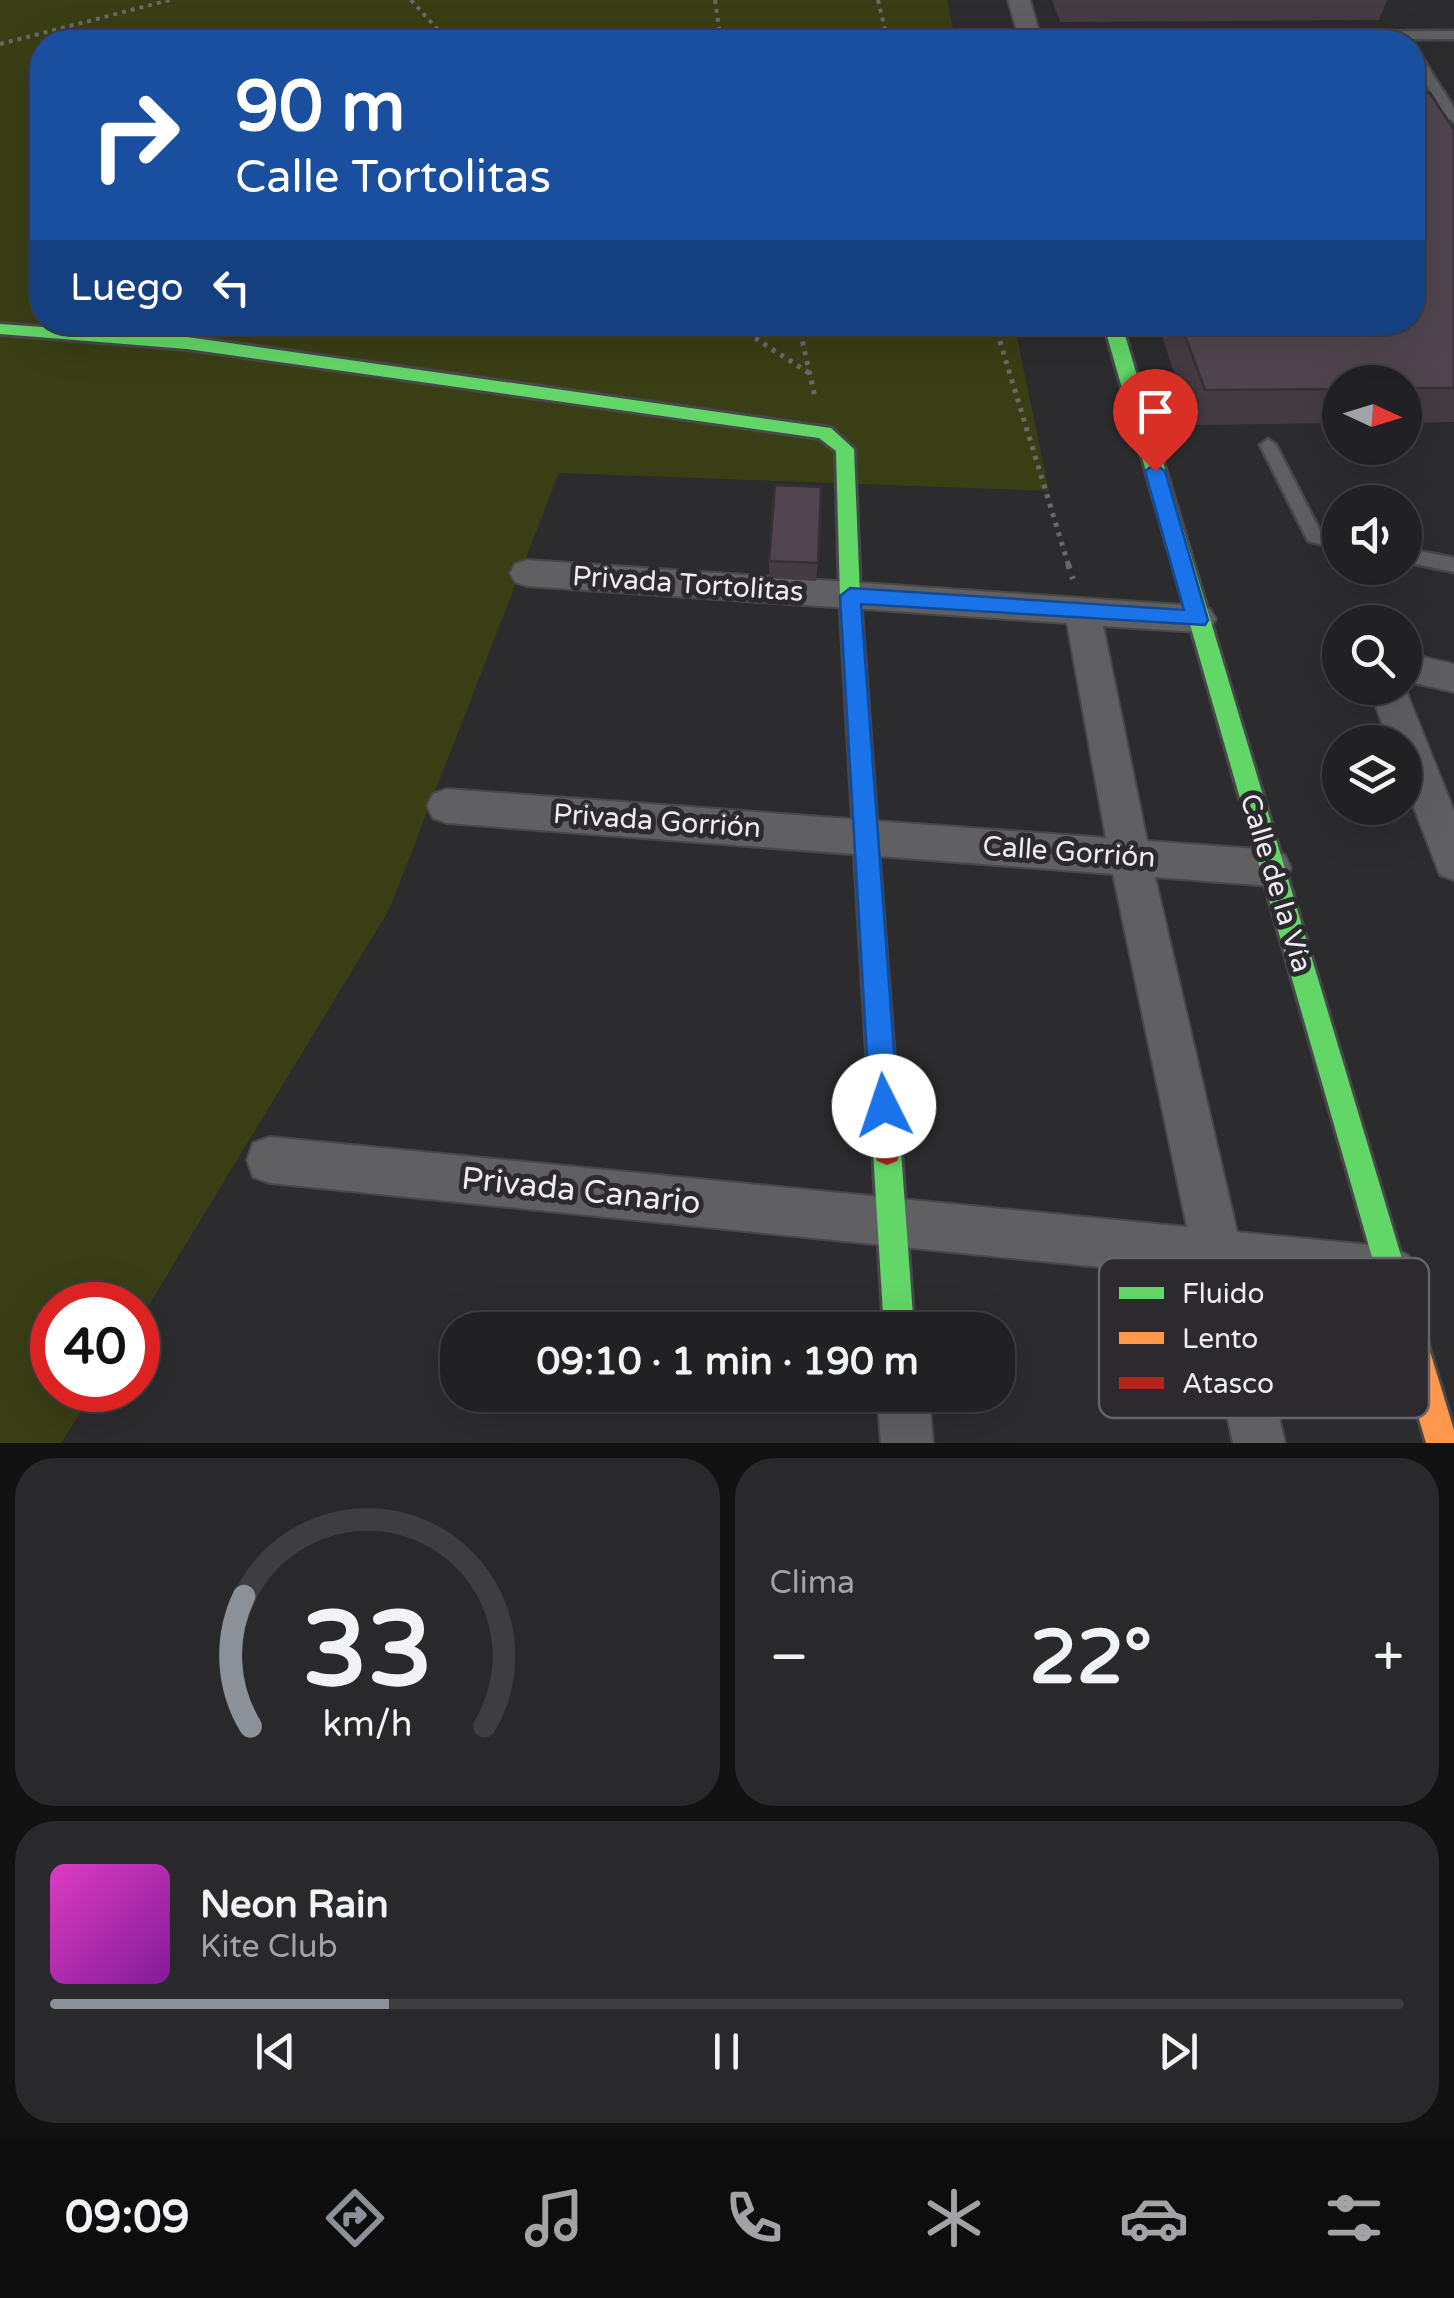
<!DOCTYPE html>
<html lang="es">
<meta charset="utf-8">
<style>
body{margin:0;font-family:"Varela Round",sans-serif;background:#29282a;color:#f1f3f6;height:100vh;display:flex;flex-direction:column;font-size:38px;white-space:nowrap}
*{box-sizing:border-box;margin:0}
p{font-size:32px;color:#a2a3a5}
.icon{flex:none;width:55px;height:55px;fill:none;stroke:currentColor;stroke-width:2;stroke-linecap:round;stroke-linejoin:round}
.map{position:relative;height:1443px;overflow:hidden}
.drawer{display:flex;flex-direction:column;gap:15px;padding:15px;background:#121213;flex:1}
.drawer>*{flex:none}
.banner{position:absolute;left:30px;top:30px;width:1395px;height:305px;border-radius:40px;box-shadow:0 10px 40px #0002,0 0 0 2px #3e3e40;background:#1a4fa0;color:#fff;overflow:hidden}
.needle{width:65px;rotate:94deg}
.fabs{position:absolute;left:1322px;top:365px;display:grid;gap:20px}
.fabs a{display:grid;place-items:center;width:100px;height:100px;border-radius:50%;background:#212022;box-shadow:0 10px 40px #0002,0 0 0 2px #3e3e40;font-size:50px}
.speed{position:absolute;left:30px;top:1282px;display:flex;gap:20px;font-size:50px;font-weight:700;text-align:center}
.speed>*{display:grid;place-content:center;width:130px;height:130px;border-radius:50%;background:#212022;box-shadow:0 10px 40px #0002,0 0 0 2px #3e3e40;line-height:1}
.speed .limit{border:15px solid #d22;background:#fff;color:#111}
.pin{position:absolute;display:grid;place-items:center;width:85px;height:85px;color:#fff;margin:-102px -42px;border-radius:50% 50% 50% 0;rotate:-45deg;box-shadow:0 0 10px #0007}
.pin .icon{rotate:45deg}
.me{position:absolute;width:110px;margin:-55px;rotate:356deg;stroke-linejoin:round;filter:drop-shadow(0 0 8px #0008)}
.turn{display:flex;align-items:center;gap:35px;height:210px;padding:0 40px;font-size:45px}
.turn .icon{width:130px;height:130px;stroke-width:2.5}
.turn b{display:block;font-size:70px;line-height:85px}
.then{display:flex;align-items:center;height:95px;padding:0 40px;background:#0003;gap:20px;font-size:38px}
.big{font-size:75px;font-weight:700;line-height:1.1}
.drawer .card{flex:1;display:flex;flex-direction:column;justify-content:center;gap:15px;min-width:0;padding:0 35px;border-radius:40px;background:#29282a}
.drawer .dial{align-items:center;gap:0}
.dial svg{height:260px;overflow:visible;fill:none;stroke:#3e3e40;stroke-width:7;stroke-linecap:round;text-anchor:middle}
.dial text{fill:#f1f3f6;stroke:none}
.song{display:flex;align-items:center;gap:30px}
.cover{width:120px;height:120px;border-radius:15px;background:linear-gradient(135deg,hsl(310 70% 55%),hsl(290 70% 35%))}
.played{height:10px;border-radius:5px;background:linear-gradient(90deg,#8c9099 25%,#3e3e40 25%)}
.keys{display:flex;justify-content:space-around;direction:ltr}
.heat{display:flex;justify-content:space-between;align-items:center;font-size:55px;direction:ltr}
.drawer .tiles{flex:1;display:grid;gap:15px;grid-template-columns:1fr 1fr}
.card:last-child{grid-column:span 2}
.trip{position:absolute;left:440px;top:1312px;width:575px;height:100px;border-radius:40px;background:#212022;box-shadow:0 10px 40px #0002,0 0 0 2px #3e3e40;font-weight:700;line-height:100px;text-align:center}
.dock{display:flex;height:160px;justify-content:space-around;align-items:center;background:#0d0d0e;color:#a2a3a5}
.dock .icon{width:70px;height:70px}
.dock .current{color:#8c9099}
.dock b{font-size:45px;color:#f1f3f6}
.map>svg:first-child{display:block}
</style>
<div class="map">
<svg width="1454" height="1443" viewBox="0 0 1454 1443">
<rect width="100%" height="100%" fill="#2c2b2e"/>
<path fill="#393e14" d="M0 0H947L956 42H42V322L1014 323 1049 491 559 473 389 910 138 1323V1305H52V1390H95L61 1443H0Z"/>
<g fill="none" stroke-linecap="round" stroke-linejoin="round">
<defs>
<path id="lane" d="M1454 31V39L1196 40 1197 42H1185L1182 36 1188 32Z
M1412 47 1418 51 1454 108V122L1447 118 1412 62Z
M1268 439 1276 445 1320 531 1340 535V549L1308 541 1260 445Z
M1405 548 1454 558V572L1405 562Z"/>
<path id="street" d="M1008 0H1030L1042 42H1020Z
M527 560 1198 606 1210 609 1216 619 1210 629 1198 632 1103 626 1147 841 1271 850 1285 855 1291 868 1285 881 1271 886 1155 877 1237 1232 1391 1247 1408 1255 1416 1272 1408 1289 1391 1297 1248 1282 1285 1443H1233L1198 1277 270 1183 253 1177 247 1160 253 1143 270 1137 1187 1227 1113 874 447 823 433 818 427 806 433 794 447 789 1106 838 1067 623 527 586 515 582 510 573 515 564Z
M1405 653 1454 664V692L1405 681Z
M1369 688H1405L1454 811V880L1440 875 1405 785V742H1389Z
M877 1395H929L933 1443H881Z"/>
<path id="fast" d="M1103 322H1121L1417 1309 1413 1320 1402 1324 1391 1320 1387 1309Z
M0 324 187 337 831 428 854 449 860 596 881 888 878 896 869 899 860 896 857 888 840 596 836 451 819 438 187 349 0 334Z
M887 1137 897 1141 901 1151 914 1330H884L873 1151 877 1141Z"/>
<path id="slow" d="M1402 1294 1413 1298 1417 1309 1454 1430V1443H1426L1387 1309 1391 1298Z"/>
<path id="jam" d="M869 877 878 880 881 888 901 1151 897 1161 887 1165 877 1161 873 1151 857 888 860 880Z"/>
</defs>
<use href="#lane" stroke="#48474a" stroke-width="5"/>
<use href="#street" stroke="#48474a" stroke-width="4"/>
<use href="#fast" stroke="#48474a" stroke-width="6"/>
<use href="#slow" stroke="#48474a" stroke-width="6"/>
<use href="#jam" stroke="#48474a" stroke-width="6"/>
<path stroke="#69696a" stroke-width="4" stroke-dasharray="4 5" stroke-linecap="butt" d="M411 0 449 42
M715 0 721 42
M878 0 888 42
M0 44 170 0"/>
<path stroke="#69696a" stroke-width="5" stroke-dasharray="4 6" stroke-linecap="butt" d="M730 322 809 373
M798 322 815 397
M994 322 1069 567"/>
<path stroke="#69696a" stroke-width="6" stroke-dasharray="5 8" stroke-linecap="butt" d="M1068 564 1073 579"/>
<use href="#lane" fill="#605f62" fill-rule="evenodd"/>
<use href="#street" fill="#605f62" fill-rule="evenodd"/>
<use href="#fast" fill="#63d668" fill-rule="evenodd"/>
<use href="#slow" fill="#ff974d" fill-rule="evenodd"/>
<use href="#jam" fill="#b3261e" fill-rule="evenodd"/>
</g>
<path fill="#453b43" d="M1052 0H1387L1379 20 1060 22Z
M1454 130V422L1405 423V382H1340V423L1192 425 1157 322H1412Z
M769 561 818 563 816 581 769 578Z"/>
<path fill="#50454e" stroke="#383037" stroke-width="2.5" d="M1412 93H1430L1454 130V388H1405V382H1340V389L1205 390 1180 322H1412Z
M775 485 821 487 818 563 769 561Z"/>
<path fill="#1a73e8" stroke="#114b97" stroke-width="2.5" d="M1155 464 1165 471 1208 620 1205 625 861 604 898 1106 894 1116 884 1120 874 1116 870 1106 840 596 850 588 1184 610 1145 471Z"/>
<g text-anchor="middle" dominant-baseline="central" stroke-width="10" stroke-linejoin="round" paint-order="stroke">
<g font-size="28" fill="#eeecf0" stroke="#2c2a2f">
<text transform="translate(688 584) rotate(4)">Privada Tortolitas</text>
<text transform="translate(657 821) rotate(4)">Privada Gorrión</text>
<text transform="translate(1069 852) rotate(4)">Calle Gorrión</text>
<text transform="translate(1276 883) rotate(73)">Calle de la Vía</text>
</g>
<g font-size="32" fill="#eeecf0" stroke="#2c2a2f">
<text transform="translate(581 1191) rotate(6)">Privada Canario</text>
</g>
</g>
<rect x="1099" y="1258" width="330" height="160" rx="15" fill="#2c2a2f" stroke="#666469" stroke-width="2.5"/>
<rect x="1119" y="1287" width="45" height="12" fill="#63d668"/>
<rect x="1119" y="1332" width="45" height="12" fill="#ff974d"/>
<rect x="1119" y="1377" width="45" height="12" fill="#b3261e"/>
<g font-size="28" fill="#eeecf0">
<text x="1182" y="1303">Fluido</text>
<text x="1182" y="1348">Lento</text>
<text x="1182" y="1393">Atasco</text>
</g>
</svg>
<div class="fabs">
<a><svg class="needle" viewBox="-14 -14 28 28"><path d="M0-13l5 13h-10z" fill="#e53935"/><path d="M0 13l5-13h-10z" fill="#a2a3a5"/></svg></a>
<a><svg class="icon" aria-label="sound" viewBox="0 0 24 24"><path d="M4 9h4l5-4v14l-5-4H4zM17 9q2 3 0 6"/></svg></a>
<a><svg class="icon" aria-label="search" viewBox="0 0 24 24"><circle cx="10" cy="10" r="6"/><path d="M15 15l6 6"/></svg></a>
<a><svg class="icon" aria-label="layers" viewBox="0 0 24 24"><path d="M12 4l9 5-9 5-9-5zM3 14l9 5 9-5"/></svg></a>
</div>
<div class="speed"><div class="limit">40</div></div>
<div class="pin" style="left:1155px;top:471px;background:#d93025"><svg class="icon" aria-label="arrive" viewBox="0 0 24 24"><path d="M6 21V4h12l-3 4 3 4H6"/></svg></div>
<svg class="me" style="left:884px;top:1106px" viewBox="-20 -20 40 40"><circle r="19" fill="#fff"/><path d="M0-13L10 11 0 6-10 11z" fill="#1a73e8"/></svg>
<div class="trip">09:10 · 1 min · 190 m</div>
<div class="banner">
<div class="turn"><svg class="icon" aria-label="right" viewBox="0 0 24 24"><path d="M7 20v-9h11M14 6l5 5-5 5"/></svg><div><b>90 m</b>Calle Tortolitas</div></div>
<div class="then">Luego<svg class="icon" aria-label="left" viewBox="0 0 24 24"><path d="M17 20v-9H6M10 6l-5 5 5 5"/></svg></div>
</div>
</div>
<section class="drawer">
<div class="tiles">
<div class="card dial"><svg viewBox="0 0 100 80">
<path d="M14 69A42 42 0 1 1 86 69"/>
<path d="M14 69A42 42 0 0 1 12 29" stroke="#8c9099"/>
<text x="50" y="56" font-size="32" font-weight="700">33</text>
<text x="50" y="72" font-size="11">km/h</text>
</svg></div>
<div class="card"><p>Clima</p>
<div class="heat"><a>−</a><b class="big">22°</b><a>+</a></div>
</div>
<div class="card">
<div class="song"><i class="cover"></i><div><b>Neon Rain</b><p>Kite Club</p></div></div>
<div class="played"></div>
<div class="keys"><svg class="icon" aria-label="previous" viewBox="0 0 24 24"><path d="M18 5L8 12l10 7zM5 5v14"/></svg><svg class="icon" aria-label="pause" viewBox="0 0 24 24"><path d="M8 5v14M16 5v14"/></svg><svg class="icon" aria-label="next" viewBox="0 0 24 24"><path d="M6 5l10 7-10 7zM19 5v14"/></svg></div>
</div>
</div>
</section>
<nav class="dock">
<b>09:09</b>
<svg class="icon current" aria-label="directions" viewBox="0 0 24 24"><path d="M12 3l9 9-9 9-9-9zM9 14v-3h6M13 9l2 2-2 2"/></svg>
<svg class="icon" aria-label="music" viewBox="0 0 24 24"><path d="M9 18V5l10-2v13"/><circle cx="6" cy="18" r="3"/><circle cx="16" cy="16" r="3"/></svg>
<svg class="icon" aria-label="phone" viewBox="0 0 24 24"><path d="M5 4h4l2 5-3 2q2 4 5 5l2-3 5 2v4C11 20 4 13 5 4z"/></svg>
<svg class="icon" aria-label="climate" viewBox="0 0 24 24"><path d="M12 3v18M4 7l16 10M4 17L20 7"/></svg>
<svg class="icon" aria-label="car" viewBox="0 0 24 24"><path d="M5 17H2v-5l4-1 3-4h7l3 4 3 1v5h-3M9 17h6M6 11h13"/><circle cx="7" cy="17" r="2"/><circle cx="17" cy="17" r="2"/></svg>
<svg class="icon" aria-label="filters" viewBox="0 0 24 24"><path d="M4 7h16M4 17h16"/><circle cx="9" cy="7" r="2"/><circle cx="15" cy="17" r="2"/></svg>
</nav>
